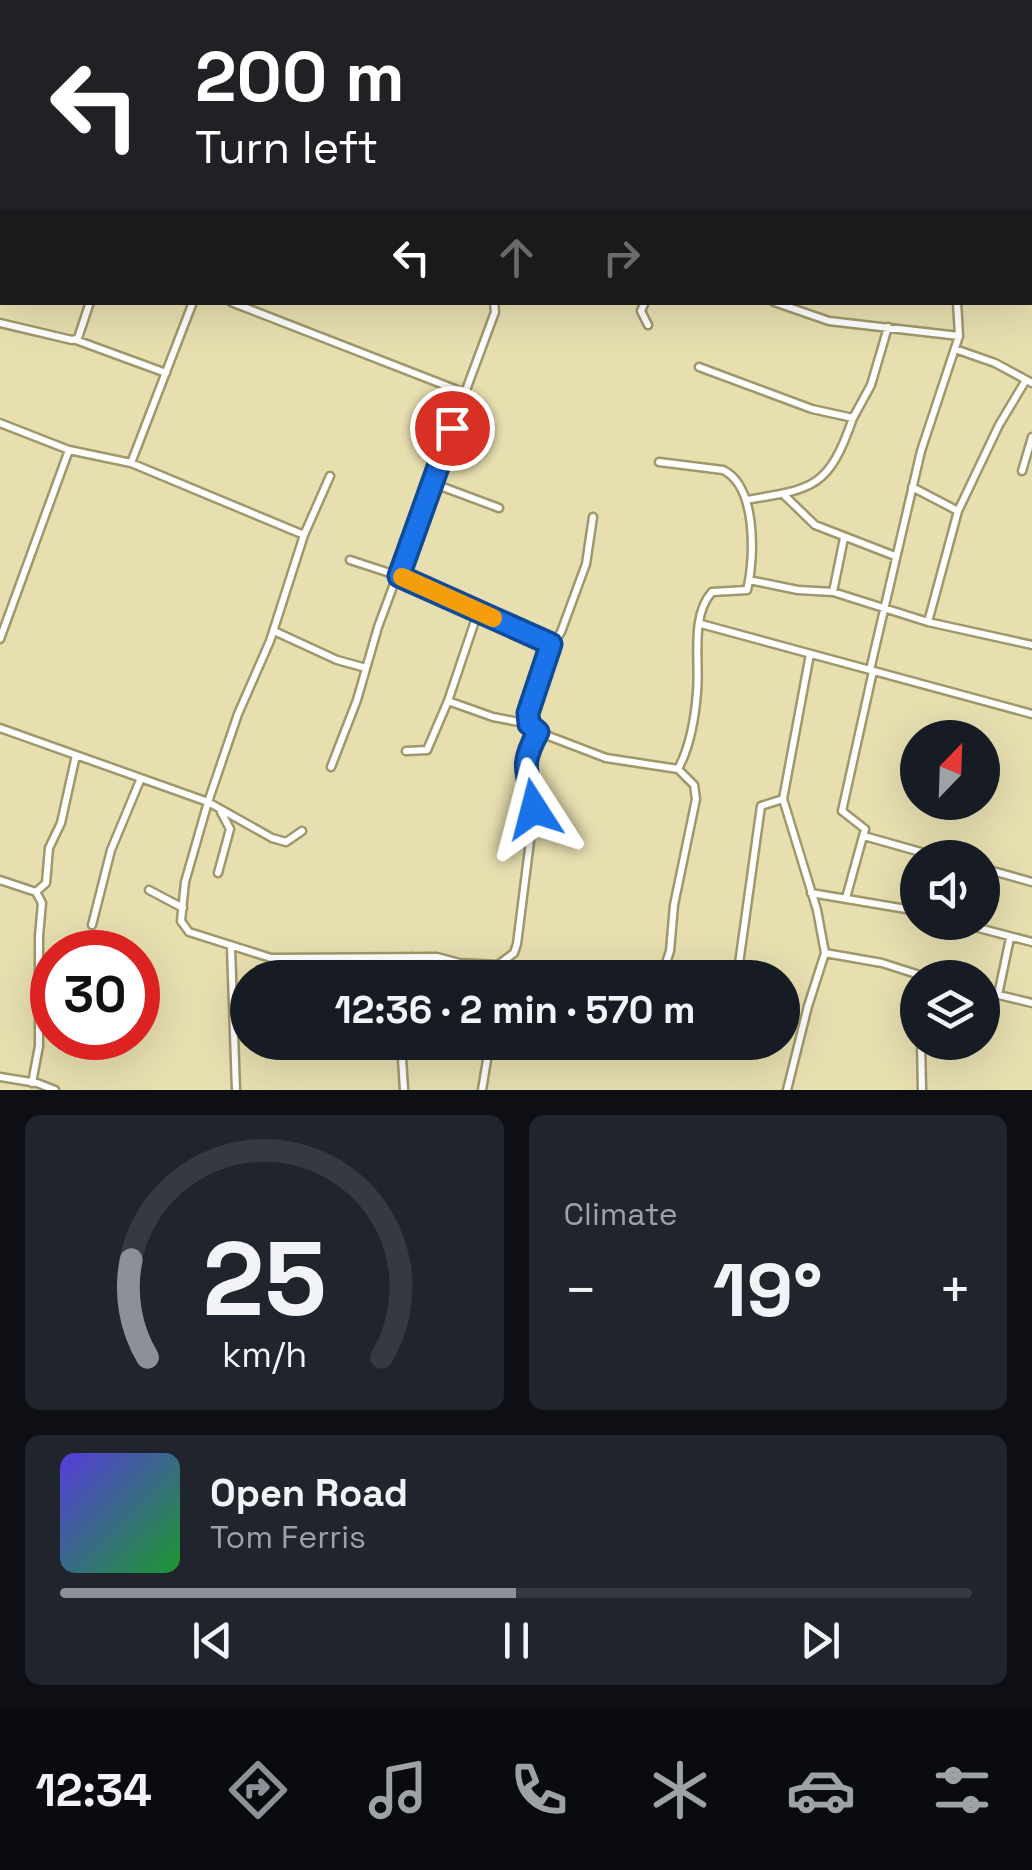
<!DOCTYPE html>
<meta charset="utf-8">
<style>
body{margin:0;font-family:"Space Grotesk",sans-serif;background:#20242c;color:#f1f3f6;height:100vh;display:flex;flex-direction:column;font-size:38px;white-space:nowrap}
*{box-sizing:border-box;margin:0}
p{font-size:32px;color:#9ea1a6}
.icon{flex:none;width:55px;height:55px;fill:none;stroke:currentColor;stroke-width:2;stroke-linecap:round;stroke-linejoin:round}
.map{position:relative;height:1090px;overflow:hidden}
.details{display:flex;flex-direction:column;gap:25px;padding:25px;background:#0d0f14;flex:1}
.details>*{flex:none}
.hud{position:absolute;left:0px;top:0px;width:1032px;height:305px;box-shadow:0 10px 40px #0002;background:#202124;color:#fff;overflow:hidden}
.needle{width:65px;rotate:23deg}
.tools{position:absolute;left:900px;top:720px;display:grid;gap:20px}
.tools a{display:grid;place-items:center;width:100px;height:100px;border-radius:50%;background:#171b24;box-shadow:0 10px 40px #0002;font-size:50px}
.speed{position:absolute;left:30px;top:930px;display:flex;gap:20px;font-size:50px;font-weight:700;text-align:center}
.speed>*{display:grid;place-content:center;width:130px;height:130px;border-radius:50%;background:#171b24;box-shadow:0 10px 40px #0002;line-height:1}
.speed .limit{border:15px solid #d22;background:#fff;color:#111}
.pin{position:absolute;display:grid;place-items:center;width:85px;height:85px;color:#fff;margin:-42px;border:5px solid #fff;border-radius:50%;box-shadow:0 2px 10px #0007}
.me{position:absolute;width:110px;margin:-55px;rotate:351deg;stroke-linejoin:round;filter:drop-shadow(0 0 8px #0008)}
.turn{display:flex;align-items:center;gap:35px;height:210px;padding:0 30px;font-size:45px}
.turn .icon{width:130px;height:130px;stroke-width:2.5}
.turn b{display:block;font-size:70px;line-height:85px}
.lanes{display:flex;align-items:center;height:95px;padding:0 30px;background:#0003;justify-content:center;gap:50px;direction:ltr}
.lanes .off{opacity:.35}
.big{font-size:75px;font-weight:700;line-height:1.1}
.details .widget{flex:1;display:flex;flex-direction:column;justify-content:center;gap:15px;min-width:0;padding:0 35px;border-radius:15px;background:#20242c}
.details .dial{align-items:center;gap:0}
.dial svg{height:260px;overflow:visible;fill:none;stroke:#363941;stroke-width:7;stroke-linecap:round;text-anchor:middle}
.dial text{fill:#f1f3f6;stroke:none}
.song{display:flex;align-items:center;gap:30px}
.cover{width:120px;height:120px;border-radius:15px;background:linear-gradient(135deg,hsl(250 70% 55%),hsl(130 70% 35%))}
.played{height:10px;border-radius:5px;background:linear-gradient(90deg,#8c9099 50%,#363941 50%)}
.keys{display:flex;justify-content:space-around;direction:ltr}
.heat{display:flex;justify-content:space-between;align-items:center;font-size:55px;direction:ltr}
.details .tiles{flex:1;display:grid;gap:25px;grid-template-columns:1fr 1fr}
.widget:last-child{grid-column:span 2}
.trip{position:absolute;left:230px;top:960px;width:570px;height:100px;border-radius:50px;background:#171b24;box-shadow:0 10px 40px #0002;font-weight:700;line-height:100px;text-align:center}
.tab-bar{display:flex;height:160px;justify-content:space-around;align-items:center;background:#090b0e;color:#9ea1a6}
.tab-bar .icon{width:70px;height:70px}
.tab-bar .on{color:#8c9099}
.tab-bar b{font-size:45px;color:#f1f3f6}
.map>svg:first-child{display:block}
</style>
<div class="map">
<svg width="1032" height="1090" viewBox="0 0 1032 1090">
<rect width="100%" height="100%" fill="#e7dfb0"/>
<path fill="#e1d7a0" d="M801 0H993L804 2Z"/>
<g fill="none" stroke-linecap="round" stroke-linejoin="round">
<defs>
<path id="street" d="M294 0 301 2
M614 0 618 2
M198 2 199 0
M624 2 625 0
M0 22 2 21
M1030 46 1032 42
M1030 89 1032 91
M1030 120 1032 117
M0 217 2 218
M231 302 465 393
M645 302 641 311 648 325
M774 302 829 321 959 336
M0 323 72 340 78 338 90 302
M76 340 166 373
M955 349 995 363 1032 383
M699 367 812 409 853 418 871 385 888 327
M0 423 69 450 131 463 304 535 270 641 238 714 208 802 185 882 181 921 189 932 271 958 437 957 459 963 498 965 514 953 517 944 534 809C530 773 518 769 538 732
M659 462 723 470C757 486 755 558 747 590L712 592C690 616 700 662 697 692 695 718 690 747 678 769
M131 463 193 302
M1022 471 1032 437
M432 483 499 508
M912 487 958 511
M783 494 815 525 895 556
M746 500C815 489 829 487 853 418
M593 517 586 564 561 632 546 653 528 720 538 732 606 758 678 769 694 785 696 799 674 905 670 951 661 978
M304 535 330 476
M350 560 399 576 551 644
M749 580 798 590 833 592 928 622 958 511 999 425 1026 380
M833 592 844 538
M478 612 448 701 493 717 529 724
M928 622 1032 645
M701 624 1032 714
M274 631 337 660 366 668
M0 639 69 450
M810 654 783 799 817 910 825 953 882 963 929 978
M870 670 921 451 959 336 957 302
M0 728 208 802 272 838 286 842 302 831
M406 751 427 750 448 701
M331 767 357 700 378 627 495 312 494 302
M864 836 942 858
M982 868 1032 882
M218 873 230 829 221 812
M0 880 36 892 42 903 39 936V1046L32 1083
M149 890 183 908
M36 892 46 883 49 848 61 823 76 755
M811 893 918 911
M846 898 865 829 842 811 873 671
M956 922 1032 942
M92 925 111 850 141 778
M231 948 236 1090
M412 957 416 978
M498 965 502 978
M737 978 761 806 783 799
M982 991 1032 1003
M998 995 1010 938
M234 1023 248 1022
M401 1042 404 1090
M921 1042 922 1090
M0 1077 37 1083 55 1090
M482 1090 490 1042
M787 1090 808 1006 825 953"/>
<path id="primary" d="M741 0 744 2
M756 0 759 2
M1030 211 1032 213
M1030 222 1032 224"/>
</defs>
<use href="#street" stroke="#a0986b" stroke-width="11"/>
<use href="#primary" stroke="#9a8a2e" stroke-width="15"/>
<use href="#street" stroke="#fff" stroke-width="6"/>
<use href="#primary" stroke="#ebdd8e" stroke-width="10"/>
</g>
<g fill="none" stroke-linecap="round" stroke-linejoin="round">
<defs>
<path id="route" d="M452 428 399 576 551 644 528 713 529 724 538 732C517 771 530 771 534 809"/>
</defs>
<use href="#route" stroke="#114b97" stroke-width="25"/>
<use href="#route" stroke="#1a73e8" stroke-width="18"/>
<path stroke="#f59e0b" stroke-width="18" d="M402 577 493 618"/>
</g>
</svg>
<div class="tools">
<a><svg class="needle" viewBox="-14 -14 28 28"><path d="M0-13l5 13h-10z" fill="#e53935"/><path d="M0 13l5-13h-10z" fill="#9ea1a6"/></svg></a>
<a><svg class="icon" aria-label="sound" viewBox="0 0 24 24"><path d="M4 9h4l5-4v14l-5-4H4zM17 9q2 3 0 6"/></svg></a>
<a><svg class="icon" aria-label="layers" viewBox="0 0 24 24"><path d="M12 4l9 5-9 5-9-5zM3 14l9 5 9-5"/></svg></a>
</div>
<div class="speed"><div class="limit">30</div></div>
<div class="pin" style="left:452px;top:428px;background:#d93025"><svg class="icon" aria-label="arrive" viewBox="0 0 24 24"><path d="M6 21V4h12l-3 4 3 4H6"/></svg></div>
<svg class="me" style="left:534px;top:809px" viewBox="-20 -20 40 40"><path d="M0-17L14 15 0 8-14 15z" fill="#1a73e8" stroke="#fff" stroke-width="4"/></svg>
<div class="trip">12:36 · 2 min · 570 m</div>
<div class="hud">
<div class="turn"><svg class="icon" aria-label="left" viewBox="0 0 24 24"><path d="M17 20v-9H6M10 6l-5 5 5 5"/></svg><div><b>200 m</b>Turn left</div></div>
<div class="lanes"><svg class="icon" aria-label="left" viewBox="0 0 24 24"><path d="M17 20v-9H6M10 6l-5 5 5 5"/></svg><svg class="icon off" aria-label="ahead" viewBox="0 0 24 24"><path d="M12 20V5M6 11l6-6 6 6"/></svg><svg class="icon off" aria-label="right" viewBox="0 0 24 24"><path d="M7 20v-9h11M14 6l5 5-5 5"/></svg></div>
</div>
</div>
<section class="details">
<div class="tiles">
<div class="widget dial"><svg viewBox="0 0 100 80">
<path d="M14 69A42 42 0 1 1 86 69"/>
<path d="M14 69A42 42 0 0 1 9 39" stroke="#8c9099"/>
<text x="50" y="56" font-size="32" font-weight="700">25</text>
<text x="50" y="72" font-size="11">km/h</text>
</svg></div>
<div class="widget"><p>Climate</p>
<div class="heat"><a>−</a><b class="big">19°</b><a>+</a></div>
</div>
<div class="widget">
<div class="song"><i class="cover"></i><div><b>Open Road</b><p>Tom Ferris</p></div></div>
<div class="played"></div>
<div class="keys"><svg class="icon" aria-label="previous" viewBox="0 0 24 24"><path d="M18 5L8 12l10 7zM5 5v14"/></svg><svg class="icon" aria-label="pause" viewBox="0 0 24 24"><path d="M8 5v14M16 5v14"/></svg><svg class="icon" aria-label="next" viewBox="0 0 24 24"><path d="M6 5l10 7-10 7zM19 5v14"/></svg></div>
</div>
</div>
</section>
<nav class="tab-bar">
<b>12:34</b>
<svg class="icon on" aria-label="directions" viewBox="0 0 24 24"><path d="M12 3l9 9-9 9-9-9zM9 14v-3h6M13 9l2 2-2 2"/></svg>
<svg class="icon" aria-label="music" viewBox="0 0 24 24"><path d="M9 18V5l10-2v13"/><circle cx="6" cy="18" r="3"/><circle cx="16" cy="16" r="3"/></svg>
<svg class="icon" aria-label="phone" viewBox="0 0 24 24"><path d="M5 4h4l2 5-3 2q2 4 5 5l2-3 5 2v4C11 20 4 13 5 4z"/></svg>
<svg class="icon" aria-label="climate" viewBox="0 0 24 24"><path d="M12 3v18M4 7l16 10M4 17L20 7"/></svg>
<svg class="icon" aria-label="car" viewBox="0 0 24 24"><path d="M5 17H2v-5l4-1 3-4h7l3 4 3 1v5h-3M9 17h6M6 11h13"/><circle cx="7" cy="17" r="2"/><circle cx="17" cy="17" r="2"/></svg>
<svg class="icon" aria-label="filters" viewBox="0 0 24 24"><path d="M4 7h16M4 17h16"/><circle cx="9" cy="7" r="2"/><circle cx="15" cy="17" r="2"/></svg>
</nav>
